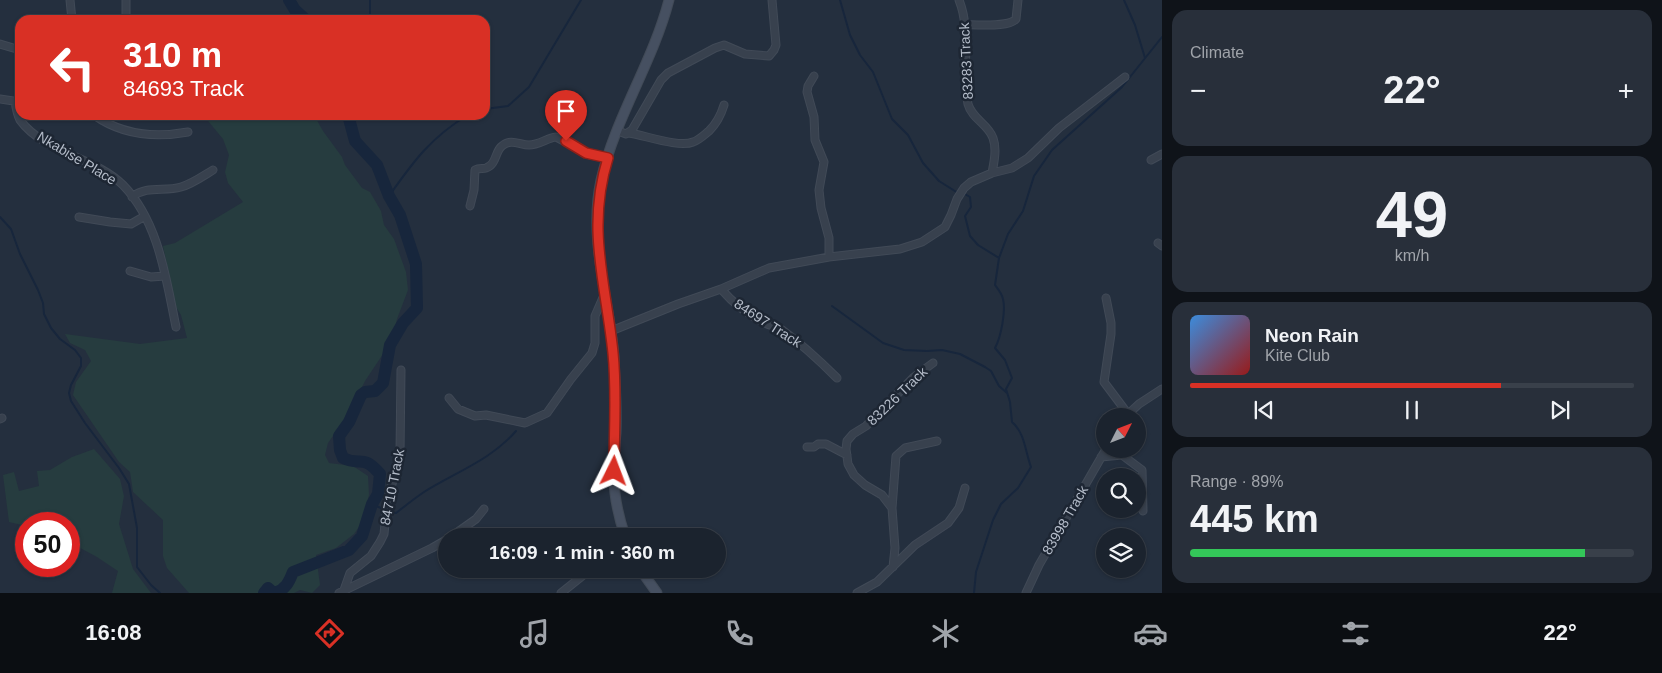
<!DOCTYPE html>
<meta charset="utf-8">
<style>
body{margin:0;font-family:Arial,sans-serif;background:#282f3a;color:#f1f3f6;height:100vh;display:flex;flex-direction:column;font-size:19px;white-space:nowrap}
*{box-sizing:border-box;margin:0}
p{font-size:16px;color:#a0a4aa}
.icon{flex:none;width:28px;height:28px;fill:none;stroke:currentColor;stroke-width:2;stroke-linecap:round;stroke-linejoin:round}
.map{position:relative;flex:1;overflow:hidden}
.drawer{display:flex;flex-direction:column;gap:10px;padding:10px;background:#0f1319;width:500px}
.drawer>*{flex:none}
.banner{position:absolute;left:15px;top:15px;width:475px;height:105px;border-radius:15px;box-shadow:0 1px 4px #0004,0 0 0 1px #39404a;background:#d93025;color:#fff;overflow:hidden}
.needle{width:32px;rotate:48deg}
.buttons{position:absolute;left:1096px;top:408px;display:grid;gap:10px}
.buttons a{display:grid;place-items:center;width:50px;height:50px;border-radius:50%;background:#1b232e;box-shadow:0 1px 4px #0004,0 0 0 1px #39404a;font-size:25px}
.speed{position:absolute;left:15px;top:512px;display:flex;gap:10px;font-size:25px;font-weight:700;text-align:center}
.speed>*{display:grid;place-content:center;width:65px;height:65px;border-radius:50%;background:#1b232e;box-shadow:0 1px 4px #0004,0 0 0 1px #39404a;line-height:1}
.speed .limit{border:8px solid #d22;background:#fff;color:#111}
.pin{position:absolute;display:grid;place-items:center;width:42px;height:42px;color:#fff;margin:-51px -21px;border-radius:50% 50% 50% 0;rotate:-45deg;box-shadow:0 0 5px #0007}
.pin .icon{rotate:45deg}
.me{position:absolute;width:55px;margin:-28px;rotate:3deg;stroke-linejoin:round;filter:drop-shadow(0 0 4px #0008)}
.turn{display:flex;align-items:center;gap:18px;height:105px;padding:0 25px;font-size:22px}
.turn .icon{width:65px;height:65px;stroke-width:2.5}
.turn b{display:block;font-size:35px;line-height:42px}
.big{font-size:38px;font-weight:700;line-height:1.1}
.drawer .card{flex:1;display:flex;flex-direction:column;justify-content:center;gap:8px;min-width:0;padding:0 18px;border-radius:15px;background:#282f3a}
.drawer .dial{align-items:center;gap:0}
.dial b{font-size:65px;line-height:1}
.song{display:flex;align-items:center;gap:15px}
.cover{width:60px;height:60px;border-radius:8px;background:linear-gradient(135deg,hsl(210 70% 55%),hsl(0 70% 35%))}
.played{height:5px;border-radius:2px;background:linear-gradient(90deg,#d93025 70%,#39404a 70%)}
.keys{display:flex;justify-content:space-around;direction:ltr}
.heat{display:flex;justify-content:space-between;align-items:center;font-size:28px;direction:ltr}
.charge{height:8px;border-radius:4px;background:linear-gradient(90deg,#34c759 89%,#39404a 0)}
.trip{position:absolute;left:438px;top:528px;width:288px;height:50px;border-radius:25px;background:#1b232e;box-shadow:0 1px 4px #0004,0 0 0 1px #39404a;font-weight:700;line-height:50px;text-align:center}
.tab-bar{display:flex;height:80px;justify-content:space-around;align-items:center;background:#0b0e12;color:#a0a4aa}
.tab-bar .icon{width:35px;height:35px}
.tab-bar .on{color:#d93025}
.tab-bar b{font-size:22px;color:#f1f3f6}
main{display:flex;flex:1;min-height:0}
.map>svg:first-child{display:block}
</style>
<main>
<div class="map">
<svg width="1162" height="593" viewBox="0 0 1162 593">
<rect width="100%" height="100%" fill="#242f3e"/>
<path fill="#263c3f" d="M314 115 323 131 342 157 345 165 362 188 370 192 381 211 384 225 394 239 406 272 408 290 397 319 391 342 365 381 349 413 328 443 325 455 329 463 353 466 368 476 369 495 361 524 354 534 336 548 316 555 320 585 312 593 300 590 294 593H189L167 568 163 556V520L133 492 130 472 119 462 73 395 76 382 91 361 85 350 70 343 65 334 140 344 187 338 181 315 176 307 163 246 175 243 243 202 228 183 225 172 229 155 223 139 204 116Z
M94 449 120 479 124 496 119 524 133 569 151 593H112L118 571 97 557 69 542V524H26V526L9 522 3 475 14 472 19 491 39 486 37 471 50 470 72 457Z"/>
<g fill="none" stroke-linecap="round" stroke-linejoin="round">
<path stroke="#17263c" stroke-width="2" d="M840 0 850 35 860 55 873 72 892 119 908 135 923 163 939 181 958 193
M1124 0 1135 25 1145 58
M370 20V0
M485 109 508 106 529 87 581 0
M963 193 970 197 971 207 965 216 970 236 978 245 999 258 995 285C998 289 1002 294 1003 299 1006 311 1001 337 995 348L1005 360 1012 378 1006 389 1010 402 1012 422C1025 433 1025 451 1031 467L1018 488 1001 504 993 520 976 572 974 593
M389 196C413 162 431 137 468 115
M0 217 11 229 20 254 38 290 43 303 44 314 51 328 60 339 75 350 81 358V366L71 385 69 393 71 401 85 423 119 468 129 484 137 528V567L151 585 160 593
M999 258 1008 234 1023 211 1034 176 1052 150 1122 87 1162 37
M832 306 883 343 904 350 927 351 942 350 960 354 985 367 991 371 999 386 1007 393
M372 504 383 509
M389 512 396 513C405 506 415 498 424 492 456 472 491 460 516 431"/>
<path stroke="#17263c" stroke-width="12" d="M289 0 295 10 306 20
M264 593 268 588 274 593
M275 593C286 589 289 582 293 572L349 550 362 536 372 504 378 494 380 474C362 453 361 467 343 458L340 450 339 436 349 422 361 395 365 392 375 391 383 383 390 345 403 323 417 308 416 264 400 215 389 196 377 165 355 141 348 115"/>
<defs>
<path id="minor" d="M70 0 72 20
M126 0V20
M959 0C972 32 961 70 968 104 972 119 988 124 993 138 997 149 994 162 992 173
M965 25C977 24 1008 28 1016 19L1018 0
M0 44 20 50
M814 76 808 86 807 92 814 117 815 140 824 162 819 190 821 208 829 238V257
M0 99 20 102
M15 101C16 108 17 114 20 120 44 153 95 157 123 185 159 222 166 279 176 327
M94 115C122 135 155 138 188 132
M618 131 626 134 632 130 661 80 668 73 715 48 724 45 745 54 769 56 774 50 776 45 772 0
M629 133C644 135 679 148 693 142 699 140 704 135 709 131 717 123 721 115 724 105
M1151 160 1162 154
M132 197C147 185 164 192 181 187 192 184 203 176 213 170
M470 206 474 190 475 170C479 168 483 169 486 168 497 164 495 151 502 146 511 138 520 145 529 145 539 145 547 138 556 137L590 155 608 158
M79 217 110 222 131 224 145 216
M1158 243 1162 246
M130 271 151 277 165 276
M721 289C733 303 750 316 767 324 772 326 777 326 781 329 803 345 818 359 837 378
M1106 298 1111 323V334L1104 382 1128 414
M611 331 678 304 721 289 769 268 829 257 900 249 922 242 945 227 951 215 957 199 964 188 971 182 992 173 1012 168 1028 158 1059 128 1125 77
M449 398 458 409 475 416 486 415 525 423 547 413 571 379 592 353 595 343V316L605 293
M1126 416 1139 404 1162 389
M0 419 2 418
M807 447H814L818 444H826L847 455
M1101 457 1122 455 1142 470 1143 511
M892 508 896 456 905 448 937 441
M452 536 476 519 484 509
M893 567 895 548 892 508 882 495 865 485 854 475 848 464 846 449 847 441 853 434 866 426 914 377 933 363
M344 590 350 573 371 556 380 542 384 534 387 503 400 453 401 370
M339 593 432 548 446 540
M561 593 591 569
M857 593 877 582 915 545 948 523 959 508 965 488
M1026 593 1039 565 1106 449"/>
<path id="secondary" d="M625 536C618 515 613 492 614 470 614 457 615 444 616 432 617 407 615 381 614 356 609 298 588 239 601 180 615 118 653 62 669 0
M640 569 657 593"/>
</defs>
<use href="#minor" stroke="#414a57" stroke-width="9"/>
<use href="#secondary" stroke="#414a57" stroke-width="11"/>
<use href="#minor" stroke="#38414e" stroke-width="7"/>
<use href="#secondary" stroke="#465061" stroke-width="9"/>
</g>
<g fill="none" stroke-linecap="round" stroke-linejoin="round">
<defs>
<path id="route" d="M566 141 586 153 608 158C586 228 606 284 613 353 617 392 614 432 614 471"/>
</defs>
<use href="#route" stroke="#8d1f18" stroke-width="12"/>
<use href="#route" stroke="#d93025" stroke-width="9"/>
</g>
<g text-anchor="middle" dominant-baseline="central" stroke-width="5" stroke-linejoin="round" paint-order="stroke">
<g font-size="14" fill="#b4bcc9" stroke="#1d2633">
<text transform="translate(966 61) rotate(-93)">83283 Track</text>
<text transform="translate(77 158) rotate(31)">Nkabise Place</text>
<text transform="translate(768 323) rotate(33)">84697 Track</text>
<text transform="translate(897 396) rotate(-44)">83226 Track</text>
<text transform="translate(392 487) rotate(-79)">84710 Track</text>
<text transform="translate(1065 520) rotate(-60)">83998 Track</text>
</g>
</g>
</svg>
<div class="buttons">
<a><svg class="needle" viewBox="-14 -14 28 28"><path d="M0-13l5 13h-10z" fill="#e53935"/><path d="M0 13l5-13h-10z" fill="#a0a4aa"/></svg></a>
<a><svg class="icon" aria-label="search" viewBox="0 0 24 24"><circle cx="10" cy="10" r="6"/><path d="M15 15l6 6"/></svg></a>
<a><svg class="icon" aria-label="layers" viewBox="0 0 24 24"><path d="M12 4l9 5-9 5-9-5zM3 14l9 5 9-5"/></svg></a>
</div>
<div class="speed"><div class="limit">50</div></div>
<div class="pin" style="left:566px;top:141px;background:#d93025"><svg class="icon" aria-label="arrive" viewBox="0 0 24 24"><path d="M6 21V4h12l-3 4 3 4H6"/></svg></div>
<svg class="me" style="left:614px;top:471px" viewBox="-20 -20 40 40"><path d="M0-17L14 15 0 8-14 15z" fill="#d93025" stroke="#fff" stroke-width="4"/></svg>
<div class="trip">16:09 · 1 min · 360 m</div>
<div class="banner">
<div class="turn"><svg class="icon" aria-label="left" viewBox="0 0 24 24"><path d="M17 20v-9H6M10 6l-5 5 5 5"/></svg><div><b>310 m</b>84693 Track</div></div>
</div>
</div>
<section class="drawer">
<div class="card"><p>Climate</p>
<div class="heat"><a>−</a><b class="big">22°</b><a>+</a></div>
</div>
<div class="card dial"><b>49</b><p>km/h</p></div>
<div class="card">
<div class="song"><i class="cover"></i><div><b>Neon Rain</b><p>Kite Club</p></div></div>
<div class="played"></div>
<div class="keys"><svg class="icon" aria-label="previous" viewBox="0 0 24 24"><path d="M18 5L8 12l10 7zM5 5v14"/></svg><svg class="icon" aria-label="pause" viewBox="0 0 24 24"><path d="M8 5v14M16 5v14"/></svg><svg class="icon" aria-label="next" viewBox="0 0 24 24"><path d="M6 5l10 7-10 7zM19 5v14"/></svg></div>
</div>
<div class="card"><p>Range · 89%</p><b class="big">445 km</b><div class="charge"></div></div>
</section>
</main>
<nav class="tab-bar">
<b>16:08</b>
<svg class="icon on" aria-label="directions" viewBox="0 0 24 24"><path d="M12 3l9 9-9 9-9-9zM9 14v-3h6M13 9l2 2-2 2"/></svg>
<svg class="icon" aria-label="music" viewBox="0 0 24 24"><path d="M9 18V5l10-2v13"/><circle cx="6" cy="18" r="3"/><circle cx="16" cy="16" r="3"/></svg>
<svg class="icon" aria-label="phone" viewBox="0 0 24 24"><path d="M5 4h4l2 5-3 2q2 4 5 5l2-3 5 2v4C11 20 4 13 5 4z"/></svg>
<svg class="icon" aria-label="climate" viewBox="0 0 24 24"><path d="M12 3v18M4 7l16 10M4 17L20 7"/></svg>
<svg class="icon" aria-label="car" viewBox="0 0 24 24"><path d="M5 17H2v-5l4-1 3-4h7l3 4 3 1v5h-3M9 17h6M6 11h13"/><circle cx="7" cy="17" r="2"/><circle cx="17" cy="17" r="2"/></svg>
<svg class="icon" aria-label="filters" viewBox="0 0 24 24"><path d="M4 7h16M4 17h16"/><circle cx="9" cy="7" r="2"/><circle cx="15" cy="17" r="2"/></svg>
<b>22°</b>
</nav>
